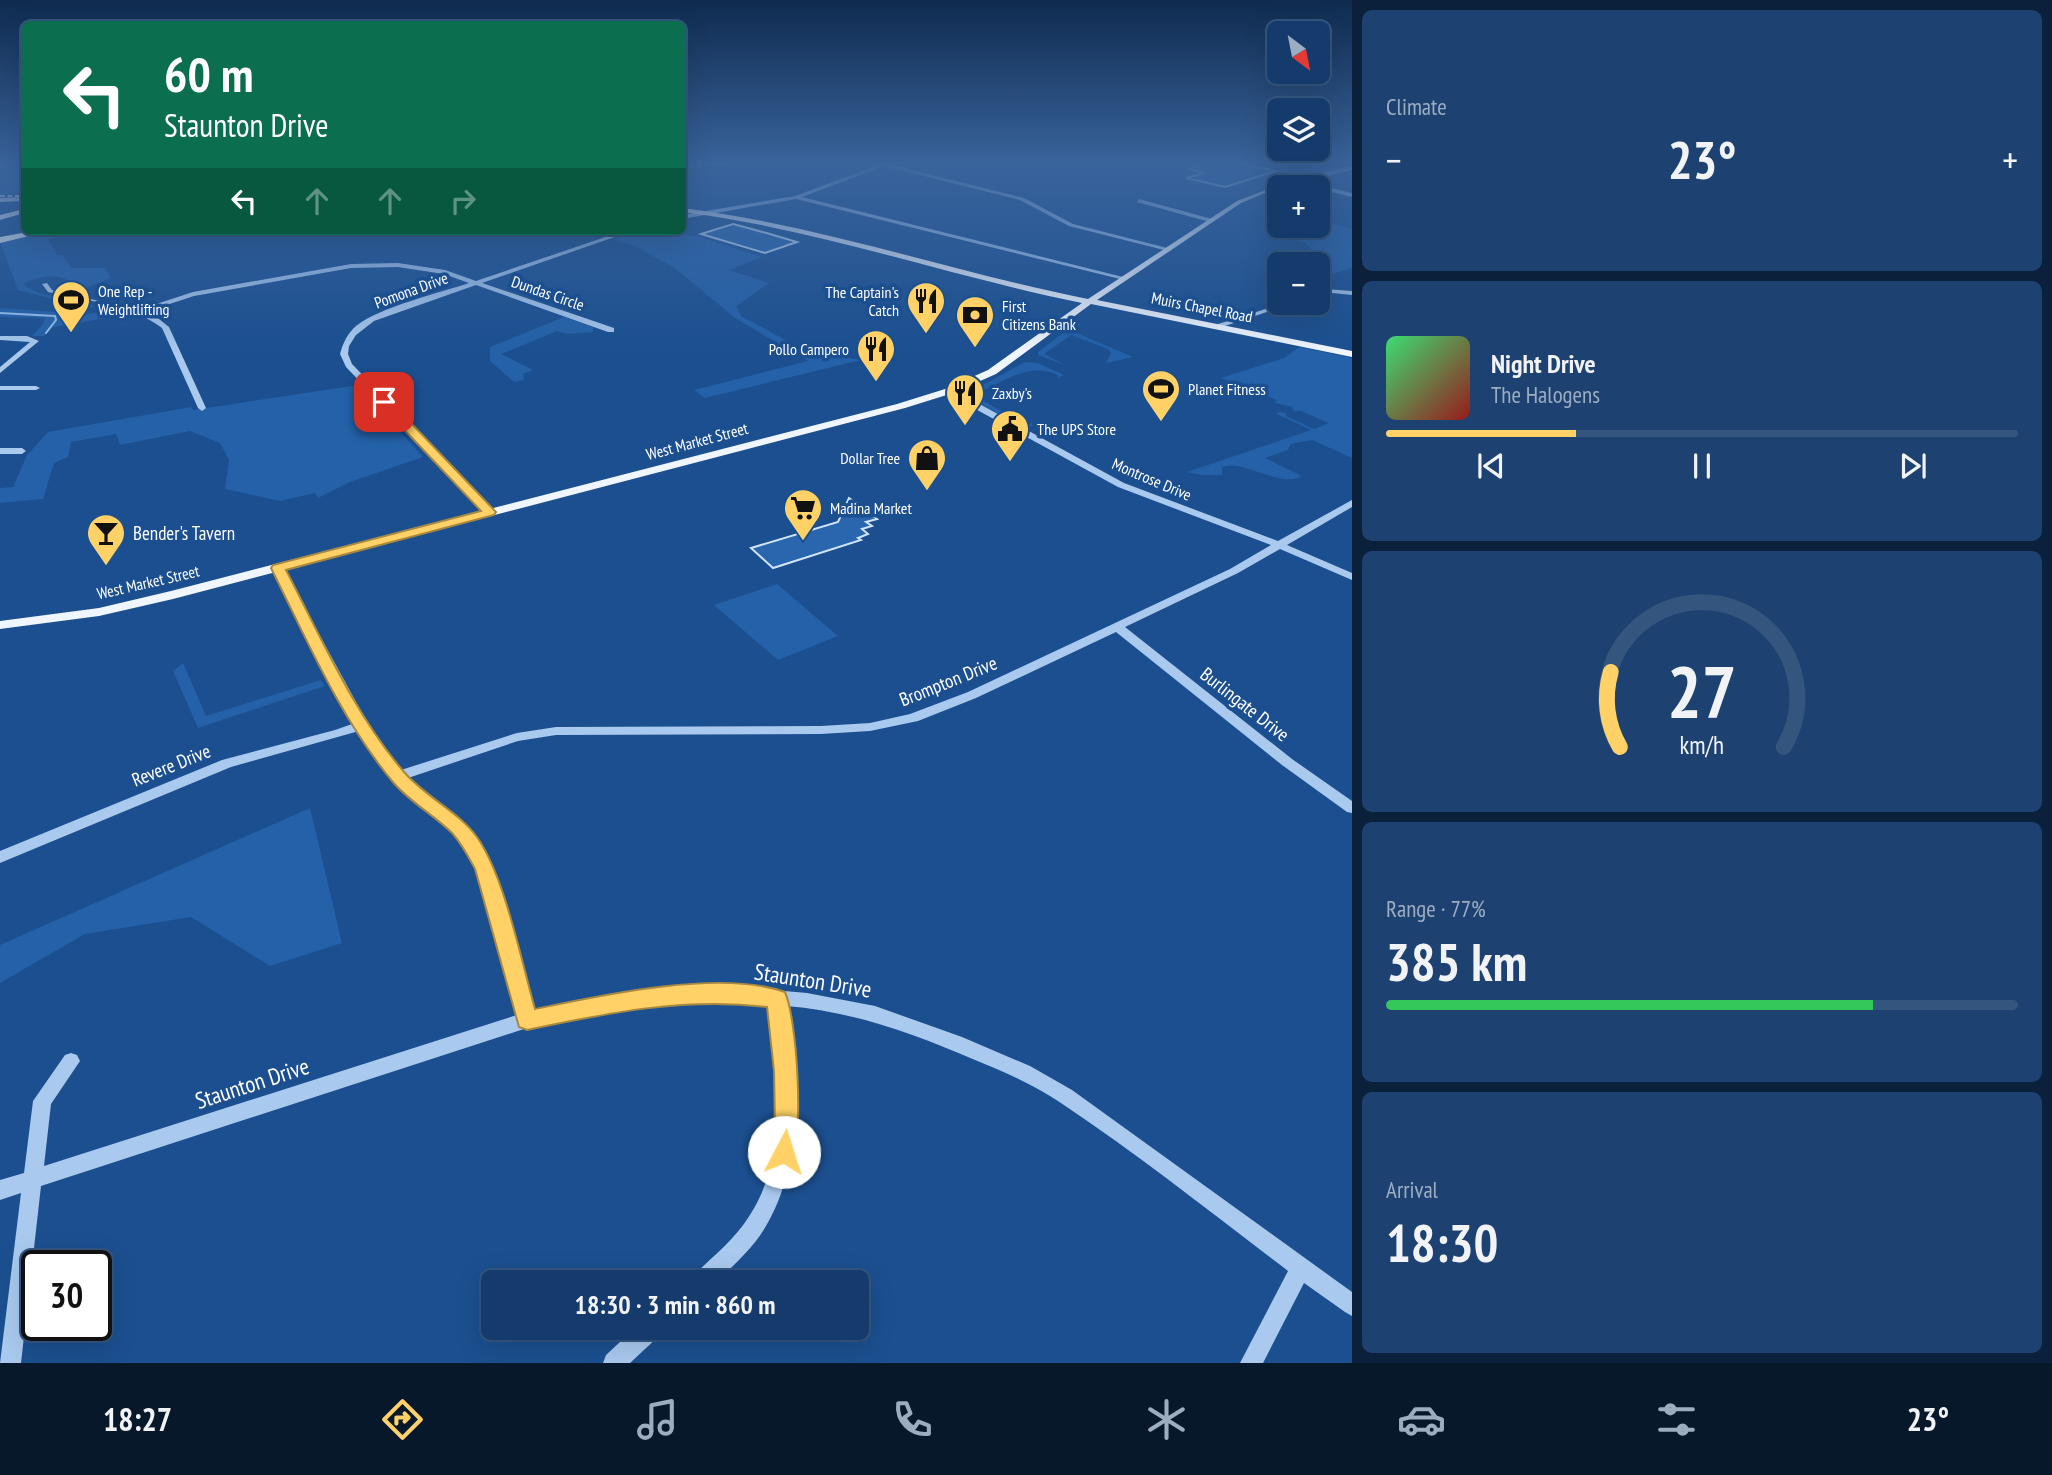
<!DOCTYPE html>
<meta charset="utf-8">
<style>
body{margin:0;font-family:"PT Sans Narrow",sans-serif;background:#1d4271;color:#f1f3f6;height:100vh;display:flex;flex-direction:column;font-size:26px;white-space:nowrap}
*{box-sizing:border-box;margin:0}
p{font-size:23px;color:#9dadc1}
.icon{flex:none;width:38px;height:38px;fill:none;stroke:currentColor;stroke-width:2;stroke-linecap:round;stroke-linejoin:round}
.map{position:relative;flex:1;overflow:hidden}
.details{display:flex;flex-direction:column;gap:10px;padding:10px;background:#0b203b;width:700px}
.details>*{flex:none}
.banner{position:absolute;left:21px;top:21px;width:665px;height:214px;border-radius:10px;box-shadow:0 7px 28px #0002,0 0 0 2px #33557e;background:#0b6e4f;color:#fff;overflow:hidden}
.needle{width:46px;rotate:148deg}
.buttons{position:absolute;left:1267px;top:21px;display:grid;gap:14px}
.buttons a{display:grid;place-items:center;width:63px;height:63px;border-radius:10px;background:#143b6b;box-shadow:0 7px 28px #0002,0 0 0 2px #33557e;font-size:35px}
.speed{position:absolute;left:21px;top:1250px;display:flex;gap:14px;font-size:35px;font-weight:700;text-align:center}
.speed>*{display:grid;place-content:center;width:91px;height:91px;border-radius:50%;background:#143b6b;box-shadow:0 7px 28px #0002,0 0 0 2px #33557e;line-height:1}
.speed .limit{border:4px solid #111;border-radius:10px;background:#fff;color:#111}
.pin{position:absolute;display:grid;place-items:center;width:60px;height:60px;color:#fff;margin:-30px;border-radius:14px;box-shadow:0 4px 10px #0006}
.me{position:absolute;width:77px;margin:-38px;rotate:5deg;stroke-linejoin:round;filter:drop-shadow(0 0 5px #0008)}
.turn{display:flex;align-items:center;gap:24px;height:147px;padding:0 28px;font-size:32px}
.turn .icon{width:91px;height:91px;stroke-width:2.5}
.turn b{display:block;font-size:49px;line-height:60px}
.lanes{display:flex;align-items:center;height:66px;padding:0 28px;background:#0003;justify-content:center;gap:35px;direction:ltr}
.lanes .off{opacity:.35}
.big{font-size:52px;font-weight:600;line-height:1.1}
.details .tile{flex:1;display:flex;flex-direction:column;justify-content:center;gap:10px;min-width:0;padding:0 24px;border-radius:10px;background:#1d4271}
.details .dial{align-items:center;gap:0}
.dial svg{height:182px;overflow:visible;fill:none;stroke:#33557e;stroke-width:7;stroke-linecap:round;text-anchor:middle}
.dial text{fill:#f1f3f6;stroke:none}
.song{display:flex;align-items:center;gap:21px}
.cover{width:84px;height:84px;border-radius:10px;background:linear-gradient(135deg,hsl(140 70% 55%),hsl(0 70% 35%))}
.played{height:7px;border-radius:4px;background:linear-gradient(90deg,#ffd166 30%,#33557e 30%)}
.keys{display:flex;justify-content:space-around;direction:ltr}
.heat{display:flex;justify-content:space-between;align-items:center;font-size:38px;direction:ltr}
.charge{height:10px;border-radius:5px;background:linear-gradient(90deg,#34c759 77%,#33557e 0)}
.trip{position:absolute;left:481px;top:1270px;width:388px;height:70px;border-radius:10px;background:#143b6b;box-shadow:0 7px 28px #0002,0 0 0 2px #33557e;font-weight:600;line-height:70px;text-align:center}
.dock{display:flex;height:112px;justify-content:space-around;align-items:center;background:#08182b;color:#9dadc1}
.dock .icon{width:49px;height:49px}
.dock .selected{color:#ffd166}
.dock b{font-size:32px;color:#f1f3f6}
main{display:flex;flex:1;min-height:0}
.map>svg:first-child{display:block}
</style>
<main>
<div class="map">
<svg width="1352" height="1363" viewBox="0 0 1352 1363">
<rect width="100%" height="100%" fill="#1b4f8f"/>
<path fill="#2461a8" d="M17 167 24 173V193L0 195V169Z
M1335 224 1352 229V268L1318 278V264H1292L1266 259 1272 251 1297 253 1312 249 1306 243 1284 237C1309 222 1310 230 1335 224Z
M55 231H73L48 239 57 255H62L71 268H105L111 278 72 293 59 289 68 281C56 272 38 278 24 283L25 286 40 293 96 306 89 308 18 290 0 242Z
M640 231 696 236 762 257 729 270 769 283 736 306 741 316 804 350 861 360 705 398 694 390 808 361 735 318 675 268 632 245 612 240Z
M0 308 57 312C77 320 93 311 112 311 117 310 124 313 129 314L53 327 44 336H32L43 324 45 318 0 317Z
M564 317 593 327V332L567 334 557 331 501 354 533 370 523 374 524 380 514 382 490 361V347Z
M1076 323 1081 324 1072 331 1133 357 1106 363 1111 353 1108 349 1071 335 1044 354 1065 365 1038 355V352Z
M1299 347 1352 358V458L1312 440 1291 444 1288 450 1265 458 1298 474 1301 477C1274 487 1249 460 1222 467V475H1202L1187 472 1311 430 1277 414 1278 412 1286 413V416L1314 429 1329 423 1301 411H1294L1292 407 1276 403 1274 402 1277 400 1221 378 1284 358Z
M1025 362 1038 363 1064 375 1057 378 1058 375C1029 362 1007 380 980 392L985 395 982 400 1027 425 1032 423V426L1022 427 965 395Z
M358 385 423 457 350 482 318 498 315 493 280 501 225 489 229 460 220 443 190 431 120 445 116 434 71 442 68 457 54 463 43 499 0 503V488L13 487 27 455 48 432 191 407 193 410Z
M777 584 838 636 778 660 714 605Z
M183 663 206 716 321 680 325 686 198 728 173 671Z
M310 808 342 943 270 966 191 917 85 934 0 983V945Z"/>
<g fill="none" stroke-linecap="round" stroke-linejoin="round">
<path stroke="#9cc4f0" stroke-width="2" d="M0 313 55 316 56 320 46 333"/>
</g>
<path fill="#2a66ad" stroke="#cfe3fa" stroke-width="2" d="M1213 162H1235L1276 171 1225 187 1186 178 1205 173 1188 169Z
M733 224 770 234 797 242 765 253 701 234Z
M849 498 877 519 866 522 872 526 862 529 868 534 858 538 861 540 773 568 751 548 838 522Z"/>
<g fill="none" stroke-linecap="round" stroke-linejoin="round">
<path fill="#a9c9ee" fill-rule="evenodd" d="M871 162H880L1024 198 1073 224 1171 249 1168 251 1069 226 1020 200 884 166 802 197 1127 278 1124 280 796 199 682 219V215L795 196 878 165Z
M24 163V165L0 168V166Z
M1293 179 1352 193V197L1291 182Z
M1139 199 1212 219 1213 220 1210 222 1137 202Z
M623 231H632L482 283 614 328V332H608L476 285 374 321 356 335 349 346 348 354 352 364 493 510V514H487L346 367 340 354C343 343 347 334 356 326 380 307 439 293 469 283L444 274 398 267 351 268 194 296 145 312 159 319 169 327 206 408 202 411 198 408 162 328C131 304 85 301 48 292L42 284 47 283 52 290 138 310 193 292 351 264 398 263 445 270 476 281Z
M1325 289 1352 291V295L1323 292V290Z
M1285 303H1294L1222 327 1215 325Z
M0 336H27L39 341 0 373V367L30 342 0 340Z
M0 386H36L40 388 36 390H0Z
M946 389H952L1124 483 1278 541 1352 500V507L1287 545 1352 573V580L1280 549 1238 573 1125 627 1292 759 1352 801V813L1347 812 1282 765 1116 632 976 698 918 721 870 731 821 734 556 735 518 741 408 778 426 796 462 823 477 842 491 869 533 1011 629 992 727 986 807 993 875 1006 962 1037 1030 1066 1072 1090 1352 1292V1316L1345 1312 1304 1283 1263 1363H1240L1288 1271C1213 1214 1139 1155 1061 1103 1034 1085 1005 1072 975 1060 915 1034 852 1011 786 1006 796 1083 806 1162 763 1231 750 1251 732 1267 715 1283H690L693 1276C712 1257 734 1240 748 1218 790 1155 778 1075 769 1004L727 1000 629 1006 527 1028 41 1186 21 1363H0L21 1193 0 1200V1180L24 1173 33 1101 65 1055 71 1053 77 1055 80 1061 51 1104 44 1166 517 1015 477 869 465 846 452 831 416 804 393 779 359 731 231 767 0 863V851L222 760 335 730 355 723 273 568 274 566H282L283 568 374 735 401 770 517 733 556 727 821 726 870 723 910 714 968 692 1230 569 1271 545 1118 487 946 393Z
M0 448H22L26 451 22 454H0Z
M635 1328H662L659 1336 630 1363H603L606 1355Z"/>
<path fill="#f0f6ff" fill-rule="evenodd" d="M1352 166V170L1279 187 1241 203 1097 300 1352 351V357L1091 304 996 374 953 393 905 408 173 599 99 616 0 629V621L99 608 171 591 897 404 945 389 988 370 1082 303C948 276 818 229 682 212V208C820 225 952 272 1088 299L1237 201 1291 180Z
M24 197V201L0 202V198Z"/>
<path fill="#fff" fill-rule="evenodd" d="M24 209V213L0 220V215Z
M33 231H50L0 243V237Z"/>
<path stroke="#fff" stroke-width="2" stroke-dasharray="5 2.5" stroke-linecap="butt" d="M682 167 748 162
M0 196H24
M248 231 251 234"/>
</g>
<linearGradient id="sky" x2="0" y2="1"><stop stop-color="#0f2b4f"/><stop offset="0.46" stop-color="#39639b"/><stop offset="1" stop-color="#39639b" stop-opacity="0"/></linearGradient>
<rect width="1352" height="353" fill="url(#sky)"/>
<path fill="#ffd166" stroke="#a68842" stroke-width="2" d="M380 399H388L496 512 494 515 286 570C321 637 355 716 405 773 426 797 460 813 477 837 505 877 521 960 535 1009 601 995 721 969 785 992 797 1019 804 1133 792 1161L784 1164 775 1161 771 1152 775 1127 774 1071 767 1007C685 997 607 1013 527 1030L519 1027 475 869C468 856 462 844 452 833 433 814 409 802 392 781 340 718 307 640 271 568L273 565 481 511 380 404Z"/>
<defs>
<symbol id="stadium-pin" viewBox="-11 -11 22 30"><path d="M0 17L-7.5 6A9.5 9.5 0 1 1 7.5 6Z" fill="#ffd166" stroke="#1b4f8f"/><path d="M0-5a6.5 5 0 1 0 0 10a6.5 5 0 1 0 0-10ZM-3.5-1.8h7v3.6h-7Z" fill="#111"/></symbol>
<symbol id="restaurant-pin" viewBox="-11 -11 22 30"><path d="M0 17L-7.5 6A9.5 9.5 0 1 1 7.5 6Z" fill="#ffd166" stroke="#1b4f8f"/><path d="M-5-6h1v4h1v-4h1v4h1v-4h1v5L-1.5 .5V6h-2V.5L-5-1ZM5-6V6H3V1.5H1.5Q1.5-4 5-6Z" fill="#111"/></symbol>
<symbol id="bank-pin" viewBox="-11 -11 22 30"><path d="M0 17L-7.5 6A9.5 9.5 0 1 1 7.5 6Z" fill="#ffd166" stroke="#1b4f8f"/><path d="M-6-4H6V4H-6ZM0-2.3a2.3 2.3 0 1 0 0 4.6a2.3 2.3 0 1 0 0-4.6Z" fill="#111"/></symbol>
<symbol id="civic-pin" viewBox="-11 -11 22 30"><path d="M0 17L-7.5 6A9.5 9.5 0 1 1 7.5 6Z" fill="#ffd166" stroke="#1b4f8f"/><path d="M-.6-6.5H3V-4.5H.6V-3L4-1V1h2V6H-6V1h2V-1L-.6-3ZM-1.2 2.5V6h2.4V2.5Z" fill="#111"/></symbol>
<symbol id="shop-pin" viewBox="-11 -11 22 30"><path d="M0 17L-7.5 6A9.5 9.5 0 1 1 7.5 6Z" fill="#ffd166" stroke="#1b4f8f"/><path d="M-5-2.5h2.3a2.7 3.5 0 0 1 5.4 0H5L5.5 6h-11ZM-1.5-2.5h3a1.5 2.3 0 0 0-3 0Z" fill="#111"/></symbol>
<symbol id="supermarket-pin" viewBox="-11 -11 22 30"><path d="M0 17L-7.5 6A9.5 9.5 0 1 1 7.5 6Z" fill="#ffd166" stroke="#1b4f8f"/><path d="M-6-5.5h2.5l.6 2H6L4.5 2H-2.5L-4.4-4H-6ZM-1.5 3.2a1.3 1.3 0 1 0 .1 0ZM3 3.2a1.3 1.3 0 1 0 .1 0Z" fill="#111"/></symbol>
<symbol id="bar-pin" viewBox="-11 -11 22 30"><path d="M0 17L-7.5 6A9.5 9.5 0 1 1 7.5 6Z" fill="#ffd166" stroke="#1b4f8f"/><path d="M-6-5H6L.8 .8V4.5H3.5V6h-7V4.5H-.8V.8Z" fill="#111"/></symbol>
</defs>
<g fill-rule="evenodd">
<use href="#stadium-pin" x="49" y="278" width="44" height="60"/>
<use href="#restaurant-pin" x="904" y="279" width="44" height="60"/>
<use href="#bank-pin" x="953" y="293" width="44" height="60"/>
<use href="#restaurant-pin" x="854" y="327" width="44" height="60"/>
<use href="#stadium-pin" x="1139" y="367" width="44" height="60"/>
<use href="#restaurant-pin" x="943" y="371" width="44" height="60"/>
<use href="#civic-pin" x="988" y="407" width="44" height="60"/>
<use href="#shop-pin" x="905" y="436" width="44" height="60"/>
<use href="#supermarket-pin" x="781" y="486" width="44" height="60"/>
<use href="#bar-pin" x="84" y="511" width="44" height="60"/>
</g>
<g text-anchor="middle" dominant-baseline="central" stroke-width="7" stroke-linejoin="round" paint-order="stroke">
<g font-size="16" fill="#fff" stroke="#1b4f8f">
<text transform="translate(411 290) rotate(-20)">Pomona Drive</text>
<text transform="translate(548 293) rotate(19)">Dundas Circle</text>
<text transform="translate(1202 307) rotate(11)">Muirs Chapel Road</text>
<text transform="translate(697 441) rotate(-15)">West Market Street</text>
<text transform="translate(1152 479) rotate(23)">Montrose Drive</text>
<text transform="translate(148 582) rotate(-13)">West Market Street</text>
</g>
<g font-size="16" fill="#fff" stroke="#1b4f8f" text-anchor="start">
<text x="98" y="291">One Rep -<tspan x="98" dy="18">Weightlifting</tspan></text>
<text x="899" y="292" text-anchor="end">The Captain's<tspan x="899" dy="18">Catch</tspan></text>
<text x="1002" y="306">First<tspan x="1002" dy="18">Citizens Bank</tspan></text>
<text x="849" y="349" text-anchor="end">Pollo Campero</text>
<text x="1188" y="389">Planet Fitness</text>
<text x="992" y="393">Zaxby's</text>
<text x="1037" y="429">The UPS Store</text>
<text x="900" y="458" text-anchor="end">Dollar Tree</text>
<text x="830" y="508">Madina Market</text>
</g>
<g font-size="19" fill="#fff" stroke="#1b4f8f" text-anchor="start">
<text x="133" y="533">Bender's Tavern</text>
</g>
<g font-size="19" fill="#fff" stroke="#1b4f8f">
<text transform="translate(948 681) rotate(-22)">Brompton Drive</text>
<text transform="translate(1245 704) rotate(38)">Burlingate Drive</text>
<text transform="translate(171 765) rotate(-22)">Revere Drive</text>
</g>
<g font-size="23" fill="#fff" stroke="#1b4f8f">
<text transform="translate(813 980) rotate(9)">Staunton Drive</text>
<text transform="translate(252 1083) rotate(-18)">Staunton Drive</text>
</g>
</g>
</svg>
<div class="buttons">
<a><svg class="needle" viewBox="-14 -14 28 28"><path d="M0-13l5 13h-10z" fill="#e53935"/><path d="M0 13l5-13h-10z" fill="#9dadc1"/></svg></a>
<a><svg class="icon" aria-label="layers" viewBox="0 0 24 24"><path d="M12 4l9 5-9 5-9-5zM3 14l9 5 9-5"/></svg></a>
<a>+</a>
<a>−</a>
</div>
<div class="speed"><div class="limit">30</div></div>
<div class="pin" style="left:384px;top:402px;background:#d93025"><svg class="icon" aria-label="arrive" viewBox="0 0 24 24"><path d="M6 21V4h12l-3 4 3 4H6"/></svg></div>
<svg class="me" style="left:784px;top:1152px" viewBox="-20 -20 40 40"><circle r="19" fill="#fff"/><path d="M0-13L10 11 0 6-10 11z" fill="#ffd166"/></svg>
<div class="trip">18:30 · 3 min · 860 m</div>
<div class="banner">
<div class="turn"><svg class="icon" aria-label="left" viewBox="0 0 24 24"><path d="M17 20v-9H6M10 6l-5 5 5 5"/></svg><div><b>60 m</b>Staunton Drive</div></div>
<div class="lanes"><svg class="icon" aria-label="left" viewBox="0 0 24 24"><path d="M17 20v-9H6M10 6l-5 5 5 5"/></svg><svg class="icon off" aria-label="ahead" viewBox="0 0 24 24"><path d="M12 20V5M6 11l6-6 6 6"/></svg><svg class="icon off" aria-label="ahead" viewBox="0 0 24 24"><path d="M12 20V5M6 11l6-6 6 6"/></svg><svg class="icon off" aria-label="right" viewBox="0 0 24 24"><path d="M7 20v-9h11M14 6l5 5-5 5"/></svg></div>
</div>
</div>
<section class="details">
<div class="tile"><p>Climate</p>
<div class="heat"><a>−</a><b class="big">23°</b><a>+</a></div>
</div>
<div class="tile">
<div class="song"><i class="cover"></i><div><b>Night Drive</b><p>The Halogens</p></div></div>
<div class="played"></div>
<div class="keys"><svg class="icon" aria-label="previous" viewBox="0 0 24 24"><path d="M18 5L8 12l10 7zM5 5v14"/></svg><svg class="icon" aria-label="pause" viewBox="0 0 24 24"><path d="M8 5v14M16 5v14"/></svg><svg class="icon" aria-label="next" viewBox="0 0 24 24"><path d="M6 5l10 7-10 7zM19 5v14"/></svg></div>
</div>
<div class="tile dial"><svg viewBox="0 0 100 80">
<path d="M14 69A42 42 0 1 1 86 69"/>
<path d="M14 69A42 42 0 0 1 10 36" stroke="#ffd166"/>
<text x="50" y="56" font-size="32" font-weight="700">27</text>
<text x="50" y="72" font-size="11">km/h</text>
</svg></div>
<div class="tile"><p>Range · 77%</p><b class="big">385 km</b><div class="charge"></div></div>
<div class="tile"><p>Arrival</p><b class="big">18:30</b></div>
</section>
</main>
<nav class="dock">
<b>18:27</b>
<svg class="icon selected" aria-label="directions" viewBox="0 0 24 24"><path d="M12 3l9 9-9 9-9-9zM9 14v-3h6M13 9l2 2-2 2"/></svg>
<svg class="icon" aria-label="music" viewBox="0 0 24 24"><path d="M9 18V5l10-2v13"/><circle cx="6" cy="18" r="3"/><circle cx="16" cy="16" r="3"/></svg>
<svg class="icon" aria-label="phone" viewBox="0 0 24 24"><path d="M5 4h4l2 5-3 2q2 4 5 5l2-3 5 2v4C11 20 4 13 5 4z"/></svg>
<svg class="icon" aria-label="climate" viewBox="0 0 24 24"><path d="M12 3v18M4 7l16 10M4 17L20 7"/></svg>
<svg class="icon" aria-label="car" viewBox="0 0 24 24"><path d="M5 17H2v-5l4-1 3-4h7l3 4 3 1v5h-3M9 17h6M6 11h13"/><circle cx="7" cy="17" r="2"/><circle cx="17" cy="17" r="2"/></svg>
<svg class="icon" aria-label="filters" viewBox="0 0 24 24"><path d="M4 7h16M4 17h16"/><circle cx="9" cy="7" r="2"/><circle cx="15" cy="17" r="2"/></svg>
<b>23°</b>
</nav>
